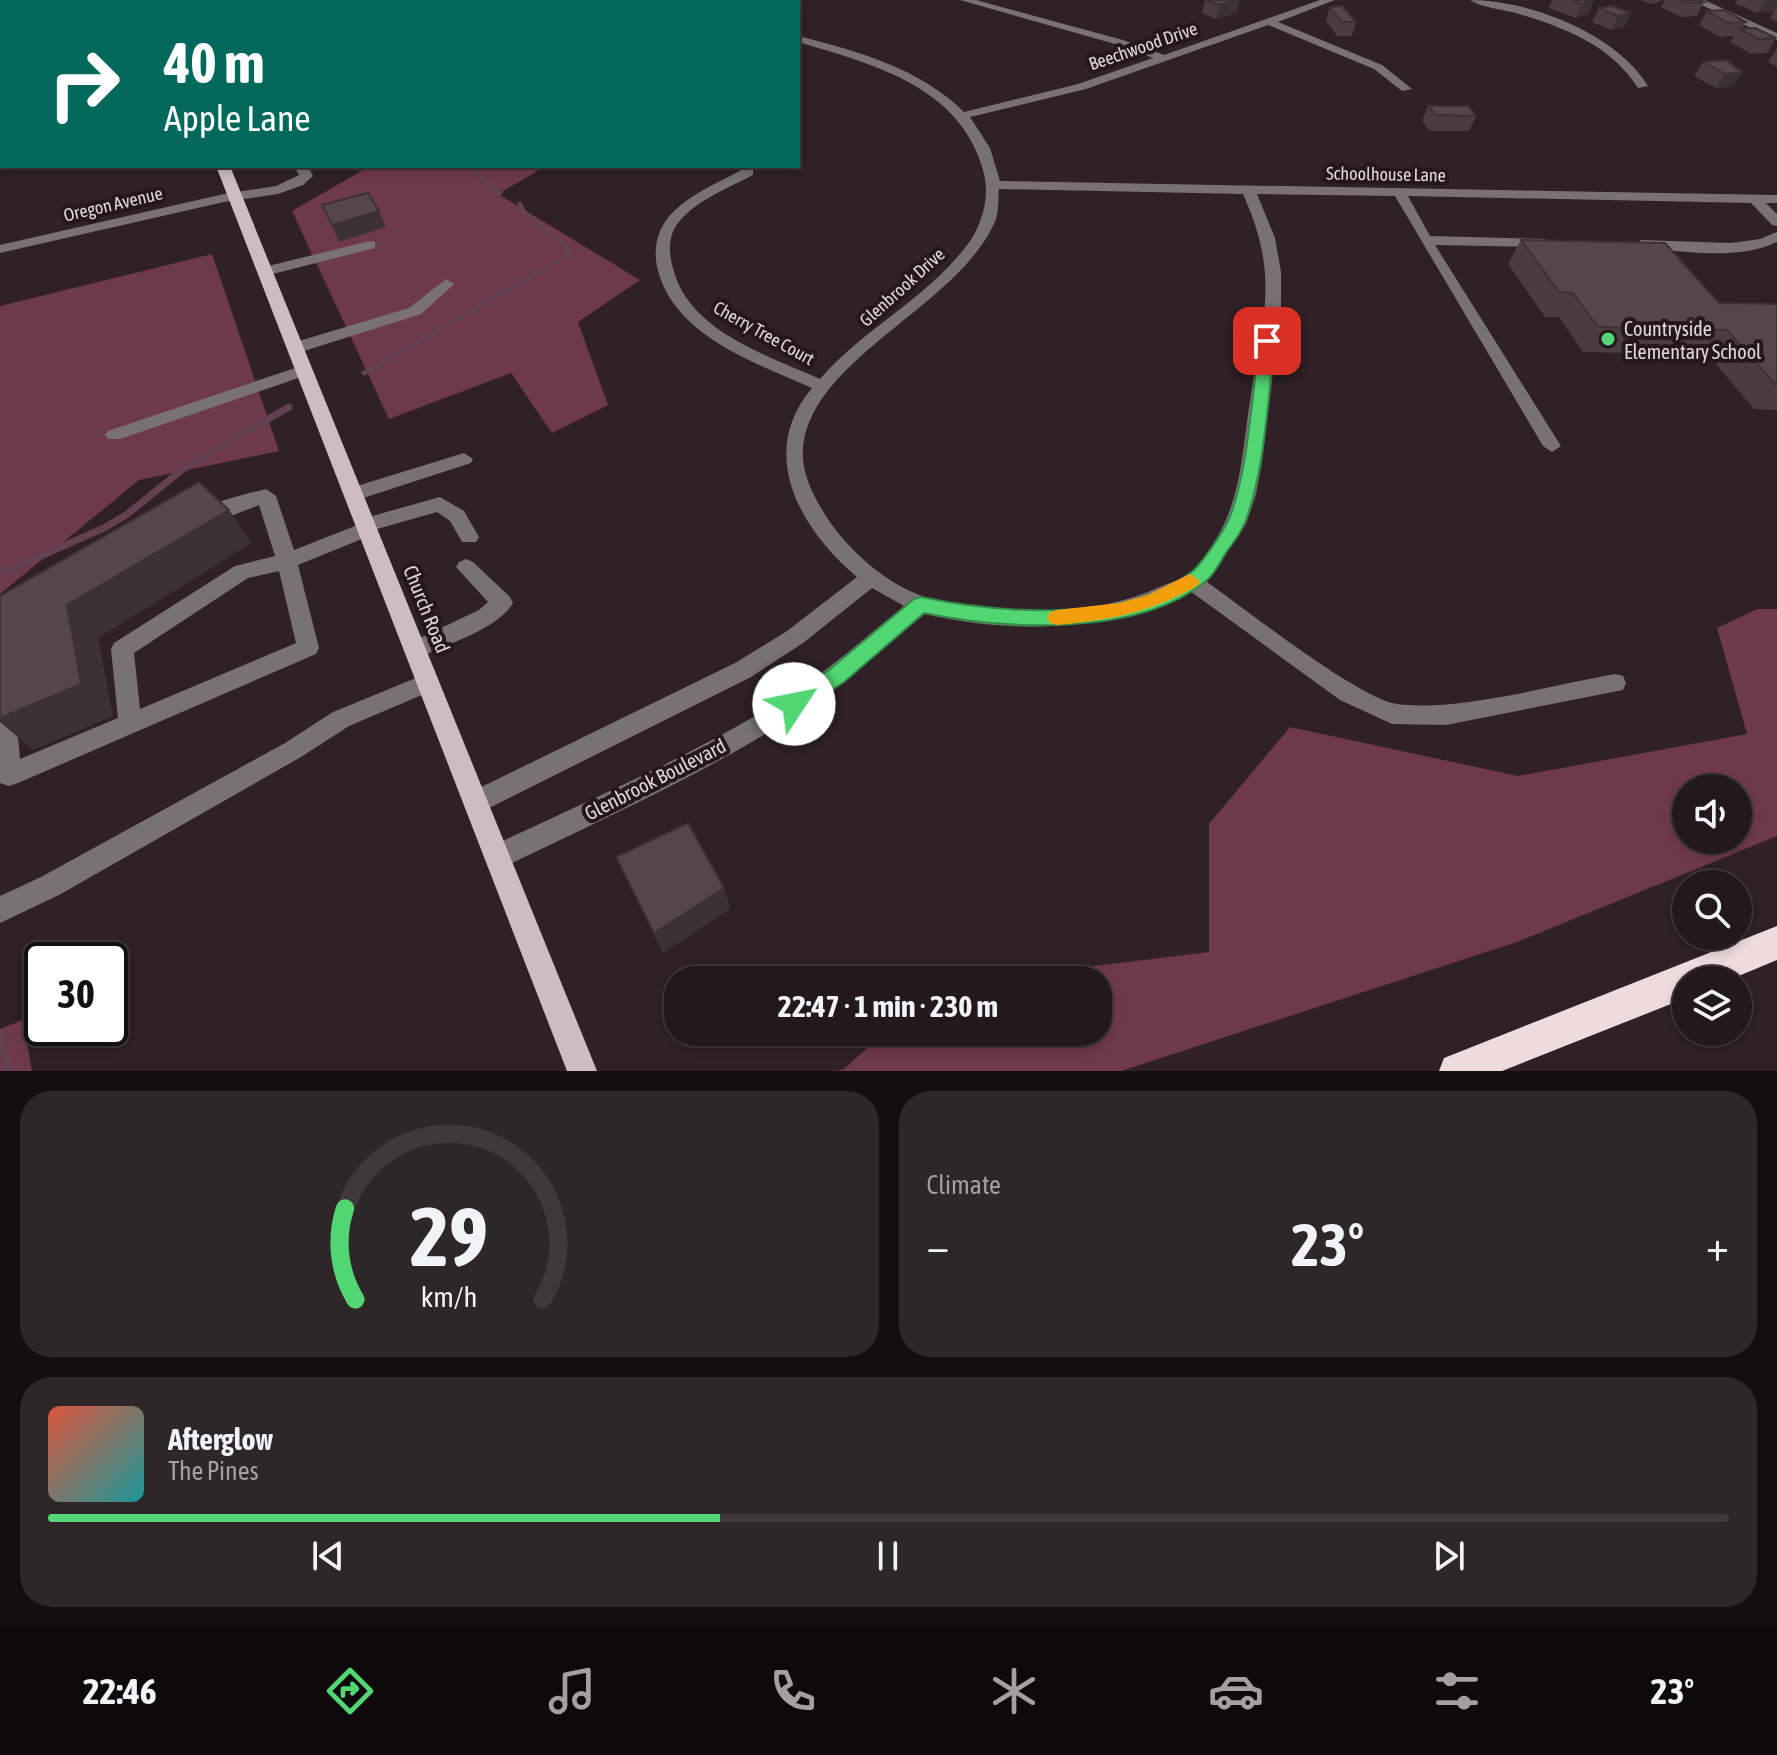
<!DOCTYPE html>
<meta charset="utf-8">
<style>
body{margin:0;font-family:"Asap Condensed",sans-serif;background:#2f2629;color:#f1f3f6;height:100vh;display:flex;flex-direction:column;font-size:30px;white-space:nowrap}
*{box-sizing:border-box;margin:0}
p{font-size:26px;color:#a3a0a3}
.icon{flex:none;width:44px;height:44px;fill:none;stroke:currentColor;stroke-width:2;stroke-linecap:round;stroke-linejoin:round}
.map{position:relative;height:1071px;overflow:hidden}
.side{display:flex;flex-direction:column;gap:20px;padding:20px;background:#130e0f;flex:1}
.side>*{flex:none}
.banner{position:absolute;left:0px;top:0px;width:800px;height:168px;box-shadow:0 4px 12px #0003,0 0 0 2px #40383b;background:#00695c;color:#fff;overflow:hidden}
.buttons{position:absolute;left:1672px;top:774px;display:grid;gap:16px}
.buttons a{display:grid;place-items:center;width:80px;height:80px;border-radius:50%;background:#23191c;box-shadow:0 4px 12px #0003,0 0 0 2px #40383b;font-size:40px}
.speed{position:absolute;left:24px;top:942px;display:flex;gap:16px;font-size:40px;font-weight:700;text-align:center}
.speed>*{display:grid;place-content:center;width:104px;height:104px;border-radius:50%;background:#23191c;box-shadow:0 4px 12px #0003,0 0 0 2px #40383b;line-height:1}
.speed .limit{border:4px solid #111;border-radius:12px;background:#fff;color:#111}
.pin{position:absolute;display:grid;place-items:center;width:68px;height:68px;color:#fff;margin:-34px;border-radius:16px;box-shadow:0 4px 12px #0006}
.me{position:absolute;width:88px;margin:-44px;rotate:56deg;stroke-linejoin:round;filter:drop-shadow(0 0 6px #0008)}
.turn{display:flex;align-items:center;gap:28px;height:168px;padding:0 32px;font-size:36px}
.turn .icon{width:104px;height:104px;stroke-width:2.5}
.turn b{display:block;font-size:56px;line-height:68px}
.big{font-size:60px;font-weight:700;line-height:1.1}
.side .card{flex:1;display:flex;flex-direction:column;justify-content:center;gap:12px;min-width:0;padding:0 28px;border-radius:32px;background:#2f2629}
.side .dial{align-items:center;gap:0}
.dial svg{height:208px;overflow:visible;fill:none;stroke:#40383b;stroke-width:7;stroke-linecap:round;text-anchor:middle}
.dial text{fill:#f1f3f6;stroke:none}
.song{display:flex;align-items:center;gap:24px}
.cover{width:96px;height:96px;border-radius:12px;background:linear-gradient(135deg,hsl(10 70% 55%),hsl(180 70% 35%))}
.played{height:8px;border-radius:4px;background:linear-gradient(90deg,#52d673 40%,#40383b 40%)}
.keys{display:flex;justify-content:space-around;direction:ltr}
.heat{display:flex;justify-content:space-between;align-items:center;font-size:44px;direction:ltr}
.side .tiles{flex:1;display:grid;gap:20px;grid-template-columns:1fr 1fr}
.card:last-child{grid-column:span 2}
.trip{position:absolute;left:664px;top:966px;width:448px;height:80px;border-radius:32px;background:#23191c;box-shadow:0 4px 12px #0003,0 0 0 2px #40383b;font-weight:700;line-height:80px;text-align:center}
.tabs{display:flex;height:128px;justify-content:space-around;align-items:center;background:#0e0a0b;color:#a3a0a3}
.tabs .icon{width:56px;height:56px}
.tabs .selected{color:#52d673}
.tabs b{font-size:36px;color:#f1f3f6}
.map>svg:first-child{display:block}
</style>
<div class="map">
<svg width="1777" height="1071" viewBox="0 0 1777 1071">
<rect width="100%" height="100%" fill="#2f2125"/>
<path fill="#6f394c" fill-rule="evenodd" d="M370 166H546L498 194 640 280 578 322 608 405 552 433 511 373 389 419 292 211Z
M212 254 279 451 139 480 0 594V306Z
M1757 609H1777V836L1517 942 1121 1071H836L844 1069 885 1032H1098V980H982L1209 952V824L1290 727 1518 776 1747 734 1717 628ZM1738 788V840H1686V788Z
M23 1020 32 1071H0V1029Z"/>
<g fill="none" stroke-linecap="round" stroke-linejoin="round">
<path stroke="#634150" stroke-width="4" d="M468 166 473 170"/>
<path stroke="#634150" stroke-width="5" d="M471 168 500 193
M364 373 568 255 570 251 565 245 524 213 520 204"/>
<path stroke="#634150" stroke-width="7" d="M0 574 104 528 126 515 187 466 289 407"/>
<path stroke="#634150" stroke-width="9" d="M0 1035 9 1071"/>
<path fill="#797173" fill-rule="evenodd" d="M51 0H61L62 2H52Z
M85 0H104L84 2Z
M344 0H363L343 2Z
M668 0H683L684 2H669Z
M960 0H976L1123 40 1164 55 1320 0H1335L1278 22 1382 65 1412 89 1402 91 1374 69 1268 25 1086 89 970 117 990 148 1000 181 1777 195V203H1766L1777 214V226L1772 225 1751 203 1408 196 1430 236 1545 239 1552 243 1545 247 1435 245 1561 446 1552 452 1543 446 1395 196 1257 194 1275 238 1281 272V308L1262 462 1256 494 1246 524 1207 582C1244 608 1359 699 1397 704 1458 712 1552 685 1615 674L1623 676 1626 683 1623 690 1446 725 1392 724 1340 700 1190 591C1104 631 1016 635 925 614 885 646 848 681 805 709 711 771 607 817 506 866L497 869 488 866 484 857 488 848C589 800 693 756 788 696 829 670 866 637 904 606L872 588 803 643 751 677 485 810 476 813 467 810 464 802 467 794 735 663 787 631 857 577C801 530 756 454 812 388 754 362 673 336 657 267 653 245 658 227 674 211 694 192 720 182 743 169H753V175C727 189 693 201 676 226 668 238 669 255 673 268 688 331 767 355 820 379 862 330 924 300 964 249 982 227 991 197 983 170 960 86 872 64 798 42V36C857 51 920 68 964 112L1078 84 1153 58 1115 44ZM999 189 1243 194C1279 274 1264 313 1251 395 1240 461 1243 512 1197 566 1187 578 1169 583 1155 589 1090 618 976 621 910 591 880 577 852 552 832 525 819 506 805 483 803 459 798 362 961 308 996 219 999 210 998 199 999 189Z
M1470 0C1530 0 1617 34 1648 86L1638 88C1610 44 1561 26 1512 12 1498 9 1481 7 1470 0Z
M1691 0H1704L1777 33V40Z
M0 114H2V122H0Z
M294 166H308L313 176 303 185 278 194 224 202 0 253V245L224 194 276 186 299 175Z
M1777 232V242C1737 261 1684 251 1641 248L1634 244 1641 240 1731 243 1760 239Z
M370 241 375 242V248L265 276 257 271 260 268Z
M446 279 454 284 451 287 421 314 301 352 295 353 287 348 289 344 409 308Z
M304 365 312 370 310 374 120 439H108L105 435 108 431Z
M464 453 473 459 471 463 354 501 344 494 347 489Z
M266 489 276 496 294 550 355 526 358 520 440 497 464 511 479 537 476 542H462L450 521 437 512 377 529 374 534 298 565 319 648 316 654 18 783 9 786 0 783V647L8 650 11 656 20 759 118 718 111 649 114 643 235 566 275 556 259 505 203 527 193 520C206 501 245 495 266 489ZM279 571 296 643 140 709 134 653 248 578Z
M466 559 473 562 510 597 513 603C499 628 448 644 423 656L415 659 407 656 404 650 407 644 479 610 488 602 456 567 459 562Z
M428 673 436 675 439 682 436 689 349 726 301 757 59 895 0 923V896L41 877 285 743 333 712Z"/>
<path fill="#cdbcc1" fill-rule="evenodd" d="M152 0H162L163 2H153Z
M216 166H230L597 1071H567Z"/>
<path fill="#eedbe0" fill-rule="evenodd" d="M1777 926V960L1729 980H1686V998L1502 1071H1439L1444 1058Z"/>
</g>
<path fill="#4a3c40" d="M1205 0 1237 13 1216 19 1202 13Z
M1552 0H1594L1588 14 1576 18 1549 8Z
M1640 0H1664L1652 4Z
M1665 0H1700L1704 2 1697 16 1681 17 1661 7Z
M1737 0H1777V22L1770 18 1774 11 1757 13 1735 3Z
M1330 7 1356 22 1352 36H1337L1326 21Z
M1599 8 1631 13 1624 27 1611 30 1592 22Z
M1707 11 1746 22 1742 28 1776 38 1767 53 1751 54 1730 42 1734 36 1720 37 1699 25Z
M1777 48V67L1768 62Z
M1703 62 1742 72 1733 86 1716 88 1694 76Z
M1428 106 1476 116 1469 131H1430L1422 121Z
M1521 240 1719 303 1777 304V410L1754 409 1708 355 1583 352 1559 317H1545L1508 264Z
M617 857 724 888 730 909 663 953Z"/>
<path fill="#3c3134" d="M5 0H17V2H6Z
M250 0H316L307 2H251Z
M1240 0 1237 13 1216 19 1219 5Z
M1594 0 1588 14 1576 18 1582 4Z
M1765 0H1777V6L1774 11 1757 13Z
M1631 13 1624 27 1611 30 1618 16Z
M0 18H2V48H0Z
M1742 72 1733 86 1716 88 1725 74Z
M379 211 386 227 339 242 332 225Z
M229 510 252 543 98 638 113 716 33 750 0 722V718L67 605Z
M724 888 730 909 663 953 654 933Z"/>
<path fill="#56464b" stroke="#3c3134" stroke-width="2" d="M0 0H5L6 2H2V18H0Z
M1205 0H1238L1219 5Z
M1571 0H1594L1582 4Z
M1681 0H1700L1704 2 1688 3Z
M1342 6 1356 22H1342L1330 7Z
M1612 6 1631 13 1618 16 1599 8Z
M1724 10 1746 22 1728 23 1707 11Z
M1755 28 1776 38 1759 39 1739 29Z
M1726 60 1742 72 1725 74 1703 62Z
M1428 106H1468L1476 116 1436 115Z
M368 193 379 211 332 225 322 205Z
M1521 240 1665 243 1719 303 1777 304V384H1775L1727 330 1598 327 1573 293 1559 292Z
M199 482 229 510 67 605 81 684 0 718V596Z
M688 823 724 888 654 933 616 857Z"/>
<path fill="#52d673" stroke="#358b4b" stroke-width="2" d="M1267 336 1275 341C1267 400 1266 464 1246 520 1242 531 1234 542 1227 551 1221 560 1215 574 1206 581 1138 637 1005 630 924 613L844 682 802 710 794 713 787 710 784 704 787 698 829 670 914 599 921 597C997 613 1129 624 1193 571 1202 563 1223 532 1228 521 1248 476 1252 391 1260 341Z"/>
<path fill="#f59e0b" d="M1190 574 1200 581 1197 586C1146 614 1113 619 1057 625L1050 623 1047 618 1050 612 1057 610 1119 603 1148 595Z"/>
<circle fill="#52d673" stroke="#25181c" stroke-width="3" cx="1608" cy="339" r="8"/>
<g text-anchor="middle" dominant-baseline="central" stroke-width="8" stroke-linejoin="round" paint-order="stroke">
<g font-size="18" fill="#e2d8db" stroke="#25181c">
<text transform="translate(1143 46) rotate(-19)">Beechwood Drive</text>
<text transform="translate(1386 174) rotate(1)">Schoolhouse Lane</text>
<text transform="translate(113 204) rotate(-13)">Oregon Avenue</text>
<text transform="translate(902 287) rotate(-42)">Glenbrook Drive</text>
<text transform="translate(764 333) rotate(29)">Cherry Tree Court</text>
</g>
<g font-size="20" fill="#e2d8db" stroke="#25181c" text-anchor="start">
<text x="1624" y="328">Countryside<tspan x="1624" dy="23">Elementary School</tspan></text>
</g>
<g font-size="20" fill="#e2d8db" stroke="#25181c">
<text transform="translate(427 609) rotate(68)">Church Road</text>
<text transform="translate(655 779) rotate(-27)">Glenbrook Boulevard</text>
</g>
</g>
</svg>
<div class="buttons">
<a><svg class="icon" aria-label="sound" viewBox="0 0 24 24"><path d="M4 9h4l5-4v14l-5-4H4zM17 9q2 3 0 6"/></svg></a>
<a><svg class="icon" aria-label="search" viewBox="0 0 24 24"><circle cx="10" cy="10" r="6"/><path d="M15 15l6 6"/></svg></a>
<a><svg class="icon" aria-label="layers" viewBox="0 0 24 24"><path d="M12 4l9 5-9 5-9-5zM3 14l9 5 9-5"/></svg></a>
</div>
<div class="speed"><div class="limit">30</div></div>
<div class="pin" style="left:1267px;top:341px;background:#d93025"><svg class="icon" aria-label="arrive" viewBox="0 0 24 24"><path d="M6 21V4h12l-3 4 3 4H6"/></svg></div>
<svg class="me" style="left:794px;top:704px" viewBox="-20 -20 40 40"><circle r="19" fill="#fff"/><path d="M0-13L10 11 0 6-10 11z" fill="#52d673"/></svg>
<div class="trip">22:47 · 1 min · 230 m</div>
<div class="banner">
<div class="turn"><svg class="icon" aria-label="right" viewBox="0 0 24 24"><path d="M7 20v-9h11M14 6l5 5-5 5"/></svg><div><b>40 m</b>Apple Lane</div></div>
</div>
</div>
<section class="side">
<div class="tiles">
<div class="card dial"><svg viewBox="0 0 100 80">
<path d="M14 69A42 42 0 1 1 86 69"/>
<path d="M14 69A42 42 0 0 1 10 34" stroke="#52d673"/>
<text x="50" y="56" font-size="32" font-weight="700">29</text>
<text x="50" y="72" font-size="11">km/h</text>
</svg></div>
<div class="card"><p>Climate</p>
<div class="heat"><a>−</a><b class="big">23°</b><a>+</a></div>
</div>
<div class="card">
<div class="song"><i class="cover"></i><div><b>Afterglow</b><p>The Pines</p></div></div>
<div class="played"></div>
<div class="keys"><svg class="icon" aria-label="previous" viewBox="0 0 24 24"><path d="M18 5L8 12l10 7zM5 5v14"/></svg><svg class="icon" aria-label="pause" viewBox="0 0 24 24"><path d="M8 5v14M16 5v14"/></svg><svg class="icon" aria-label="next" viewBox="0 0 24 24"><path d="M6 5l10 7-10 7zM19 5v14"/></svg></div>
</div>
</div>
</section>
<nav class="tabs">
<b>22:46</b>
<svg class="icon selected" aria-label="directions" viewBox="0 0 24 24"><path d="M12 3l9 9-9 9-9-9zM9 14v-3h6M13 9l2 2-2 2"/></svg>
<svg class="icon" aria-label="music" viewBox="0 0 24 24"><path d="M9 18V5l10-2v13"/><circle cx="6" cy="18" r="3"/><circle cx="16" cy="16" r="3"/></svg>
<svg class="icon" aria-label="phone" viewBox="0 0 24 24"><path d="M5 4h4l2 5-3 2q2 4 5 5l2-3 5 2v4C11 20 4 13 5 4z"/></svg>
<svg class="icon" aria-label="climate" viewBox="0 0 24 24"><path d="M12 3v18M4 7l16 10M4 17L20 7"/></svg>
<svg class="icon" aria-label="car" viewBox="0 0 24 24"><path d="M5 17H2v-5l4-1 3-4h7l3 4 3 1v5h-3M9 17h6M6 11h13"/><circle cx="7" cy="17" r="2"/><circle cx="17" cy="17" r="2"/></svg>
<svg class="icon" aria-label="filters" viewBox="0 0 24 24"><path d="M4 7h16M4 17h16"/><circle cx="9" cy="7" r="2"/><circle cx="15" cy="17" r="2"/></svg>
<b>23°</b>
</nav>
